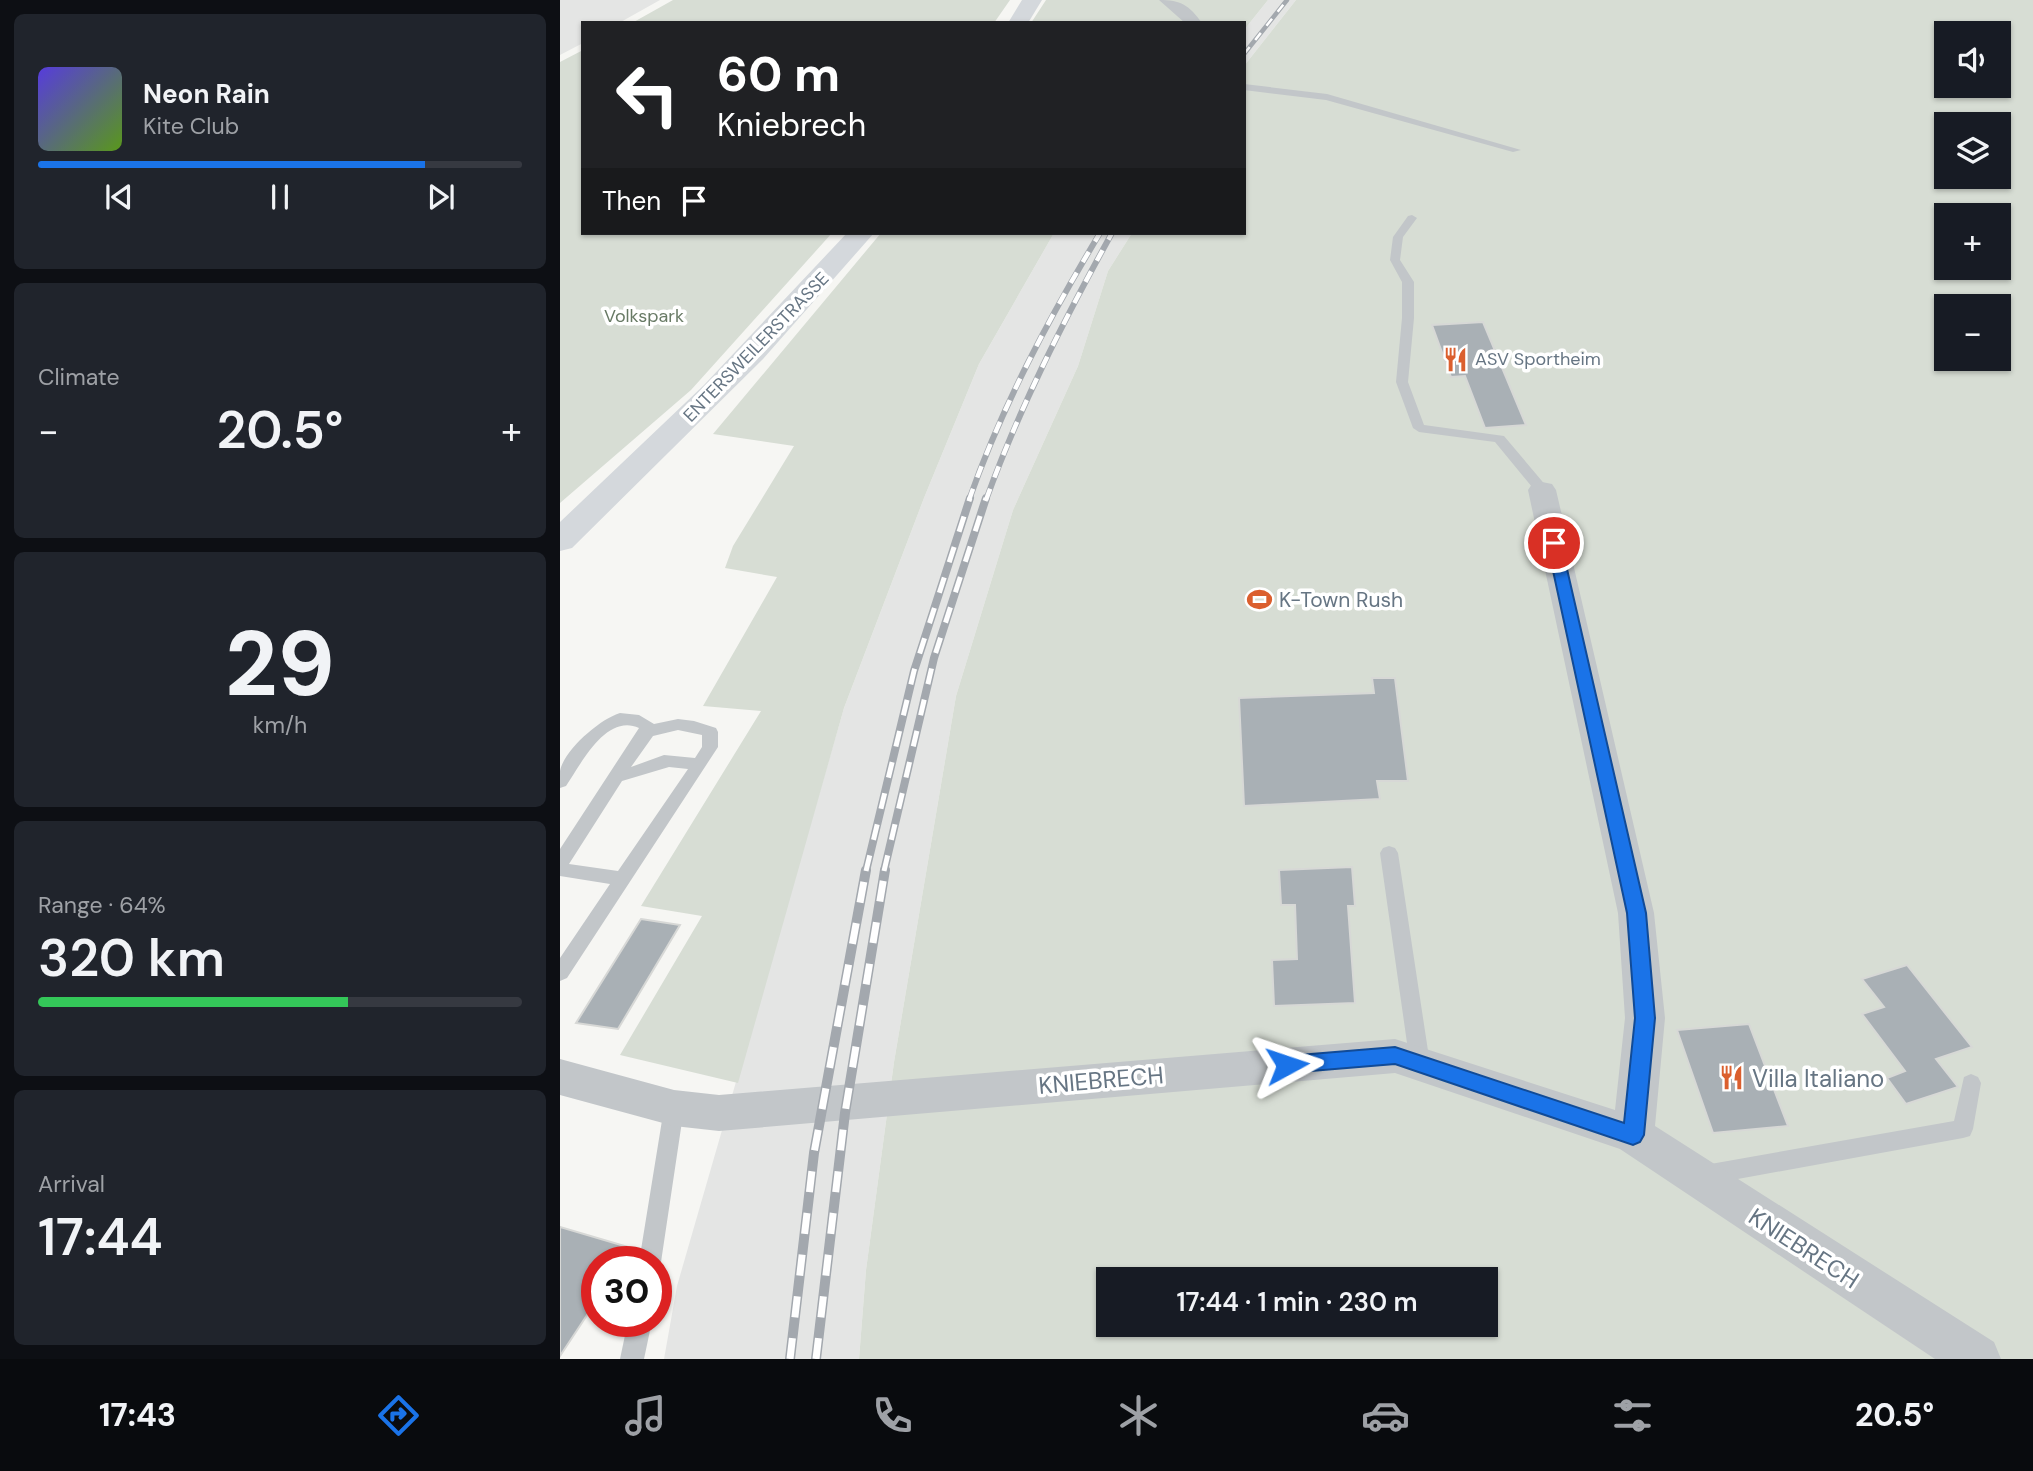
<!DOCTYPE html>
<meta charset="utf-8">
<style>
body{margin:0;font-family:"DM Sans",sans-serif;background:#20242c;color:#f1f3f6;height:100vh;display:flex;flex-direction:column;font-size:26px;white-space:nowrap}
*{box-sizing:border-box;margin:0}
p{font-size:23px;color:#9ea1a6}
.icon{flex:none;width:38px;height:38px;fill:none;stroke:currentColor;stroke-width:2;stroke-linecap:round;stroke-linejoin:round}
.map{position:relative;flex:1;overflow:hidden}
.panel{display:flex;flex-direction:column;gap:14px;padding:14px;background:#0d0f14;width:560px}
.panel>*{flex:none}
.banner{position:absolute;left:21px;top:21px;width:665px;height:214px;border-radius:0px;box-shadow:0 2px 5px #0004;background:#202124;color:#fff;overflow:hidden}
.controls{position:absolute;left:1374px;top:21px;display:grid;gap:14px}
.controls a{display:grid;place-items:center;width:77px;height:77px;border-radius:0px;background:#171b24;box-shadow:0 2px 5px #0004;font-size:35px}
.speed{position:absolute;left:21px;top:1246px;display:flex;gap:14px;font-size:35px;font-weight:700;text-align:center}
.speed>*{display:grid;place-content:center;width:91px;height:91px;border-radius:50%;background:#171b24;box-shadow:0 2px 5px #0004;line-height:1}
.speed .limit{border:10px solid #d22;background:#fff;color:#111}
.pin{position:absolute;display:grid;place-items:center;width:60px;height:60px;color:#fff;margin:-30px;border:4px solid #fff;border-radius:50%;box-shadow:0 2px 7px #0007}
.me{position:absolute;width:77px;margin:-38px;rotate:85deg;stroke-linejoin:round;filter:drop-shadow(0 0 5px #0008)}
.turn{display:flex;align-items:center;gap:24px;height:147px;padding:0 21px;font-size:32px}
.turn .icon{width:91px;height:91px;stroke-width:2.5}
.turn b{display:block;font-size:49px;line-height:60px}
.then{display:flex;align-items:center;height:66px;padding:0 21px;background:#0003;gap:14px;font-size:26px}
.big{font-size:52px;font-weight:600;line-height:1.1}
.panel .widget{flex:1;display:flex;flex-direction:column;justify-content:center;gap:10px;min-width:0;padding:0 24px;border-radius:10px;background:#20242c}
.panel .dial{align-items:center;gap:0}
.dial b{font-size:91px;line-height:1}
.song{display:flex;align-items:center;gap:21px}
.cover{width:84px;height:84px;border-radius:10px;background:linear-gradient(135deg,hsl(250 70% 55%),hsl(90 70% 35%))}
.played{height:7px;border-radius:4px;background:linear-gradient(90deg,#1a73e8 80%,#363941 80%)}
.keys{display:flex;justify-content:space-around;direction:ltr}
.heat{display:flex;justify-content:space-between;align-items:center;font-size:38px;direction:ltr}
.charge{height:10px;border-radius:5px;background:linear-gradient(90deg,#34c759 64%,#363941 0)}
.trip{position:absolute;left:536px;top:1267px;width:402px;height:70px;border-radius:0px;background:#171b24;box-shadow:0 2px 5px #0004;font-weight:600;line-height:70px;text-align:center}
.tab-bar{display:flex;height:112px;justify-content:space-around;align-items:center;background:#090b0e;color:#9ea1a6}
.tab-bar .icon{width:49px;height:49px}
.tab-bar .on{color:#1a73e8}
.tab-bar b{font-size:32px;color:#f1f3f6}
main{display:flex;flex:1;min-height:0}
.map>svg:first-child{display:block}
</style>
<main>
<section class="panel">
<div class="widget">
<div class="song"><i class="cover"></i><div><b>Neon Rain</b><p>Kite Club</p></div></div>
<div class="played"></div>
<div class="keys"><svg class="icon" aria-label="previous" viewBox="0 0 24 24"><path d="M18 5L8 12l10 7zM5 5v14"/></svg><svg class="icon" aria-label="pause" viewBox="0 0 24 24"><path d="M8 5v14M16 5v14"/></svg><svg class="icon" aria-label="next" viewBox="0 0 24 24"><path d="M6 5l10 7-10 7zM19 5v14"/></svg></div>
</div>
<div class="widget"><p>Climate</p>
<div class="heat"><a>−</a><b class="big">20.5°</b><a>+</a></div>
</div>
<div class="widget dial"><b>29</b><p>km/h</p></div>
<div class="widget"><p>Range · 64%</p><b class="big">320 km</b><div class="charge"></div></div>
<div class="widget"><p>Arrival</p><b class="big">17:44</b></div>
</section>
<div class="map">
<svg width="1473" height="1359" viewBox="0 0 1473 1359">
<rect width="100%" height="100%" fill="#f6f6f3"/>
<path fill="#e4e5e4" d="M0 0H100L59 23H23V43L0 55Z
M708 0H736L684 66V30Z
M494 233H572L548 271 518 366 453 510 396 696 334 1062 306 1270 299 1359H104L117 1286 284 708 364 498 419 364Z"/>
<path fill="#d7ddd4" fill-rule="evenodd" d="M113 0H450L434 23H72Z
M486 0H708L684 30V23H471Z
M736 0H1473V1359H299L306 1270 334 1062 396 696 453 510 518 366 548 271 572 233H684V66ZM1386 33H1438V86H1386ZM1386 124H1438V177H1386ZM1386 215H1438V268H1386ZM1386 306H1438V359H1386ZM548 1279H926V1325H548Z
M23 50V233H272L131 390 0 503V62Z
M321 233H494L419 364 364 498 284 708 178 1083 60 1055 142 916 81 906 201 711 143 706 217 577 165 568 173 546 234 446 153 434Z"/>
<path fill="#a9b0b5" stroke="#d7d8d6" stroke-width="2" d="M923 322 966 425 925 428 905 376 891 377 872 325Z
M812 678H835L848 781H817L820 799 684 806 679 698 814 693Z
M792 867 795 906H788L795 1003 714 1006 712 960 737 959 735 905H721L719 870Z
M81 919 120 925 58 1029 16 1023Z
M1347 965 1412 1047 1376 1059 1398 1087 1346 1104 1327 1078 1345 1071 1302 1014 1324 1007 1302 979Z
M1189 1024 1228 1126 1153 1133 1117 1030Z
M0 1227 78 1250 76 1262H37V1300L0 1356Z"/>
<g fill="none" stroke-linecap="round" stroke-linejoin="round">
<path fill="#c2c6c9" fill-rule="evenodd" d="M684 84 767 94 961 150 953 152 766 100 684 90Z
M852 215 857 218 843 237 840 260 854 282V318L848 382 864 425 944 436 987 487 989 490 987 493H977L935 442 859 432 853 428 836 382 842 318V282L830 260 833 237 848 216Z
M60 713 79 715 94 724 118 719 134 721 156 728 158 732V747L7 978 0 981V958L50 884 0 876V849L79 728C46 713 21 764 6 786L0 788C0 783 0 776 0 771 4 750 40 719 60 713ZM118 730 142 735V747L135 758 104 755 71 767 93 736ZM109 767 128 769 58 871 9 864 62 781Z
M829 846 835 848 838 853 870 1064 867 1070 860 1073 853 1070 850 1064 820 853 823 848Z
M1411 1074 1418 1077 1421 1083 1413 1129 1410 1136 1403 1138 1145 1185 1137 1182 1134 1175 1137 1168 1145 1165 1394 1121 1404 1077Z
M114 1099 121 1102 124 1108 101 1262 96 1270V1262H79L104 1108 107 1102Z
M68 1321H92L84 1359H60Z"/>
<path fill="#c2c6c9" fill-rule="evenodd" d="M599 0C621 0 629 5 642 23H625Z
M982 482 992 484 996 490 1094 913 1105 1018 1095 1126 1434 1342 1441 1359H1375L1060 1149 835 1073 159 1131 114 1126 0 1095V1059L114 1090 159 1095 835 1039 1055 1110 1065 1018 1058 913 968 490 972 484Z"/>
<path fill="#d4d8dc" fill-rule="evenodd" d="M462 0H482L468 23H448Z
M287 233H314L203 359 12 548 0 551V522L144 385Z"/>
<defs>
<path id="rail-far3" d="M684 54 727 0"/>
<path id="rail-far2" d="M409 500C442 406 489 318 540 233
M426 500C460 406 504 320 552 233"/>
<path id="rail-far1" d="M306 871 354 671 410 498
M324 871 374 658 426 498"/>
<path id="rail" d="M230 1359 254 1153 306 870
M256 1359 285 1113 325 870"/>
</defs>
<use href="#rail-far3" stroke="#a3a8ae" stroke-width="4.5"/>
<use href="#rail-far2" stroke="#a3a8ae" stroke-width="6"/>
<use href="#rail-far1" stroke="#a3a8ae" stroke-width="8"/>
<use href="#rail" stroke="#a3a8ae" stroke-width="10"/>
<use href="#rail-far3" stroke="#fff" stroke-width="2.5" stroke-dasharray="9" stroke-linecap="butt"/>
<use href="#rail-far2" stroke="#fff" stroke-width="4.5" stroke-dasharray="12" stroke-linecap="butt"/>
<use href="#rail-far1" stroke="#fff" stroke-width="5" stroke-dasharray="16" stroke-linecap="butt"/>
<use href="#rail" stroke="#fff" stroke-width="7" stroke-dasharray="21" stroke-linecap="butt"/>
</g>
<path fill="#1a73e8" stroke="#114b97" stroke-width="2" d="M994 539 1001 543 1086 913 1095 1018 1084 1135 1080 1142 1073 1145 835 1064 727 1073 719 1071 716 1065 719 1059 727 1056 835 1047 1064 1123 1075 1018 1067 913 987 543Z"/>
<defs>
<symbol id="restaurant-bare" viewBox="-9 -9 18 18"><path d="M-5-6h1v4h1v-4h1v4h1v-4h1v5L-1.5 .5V6h-2V.5L-5-1ZM5-6V6H3V1.5H1.5Q1.5-4 5-6Z" fill="#db5f2e" stroke="#fff" stroke-width="2.5" paint-order="stroke"/></symbol>
<symbol id="stadium-bare" viewBox="-9 -9 18 18"><path d="M0-5a6.5 5 0 1 0 0 10a6.5 5 0 1 0 0-10ZM-3.5-1.8h7v3.6h-7Z" fill="#db5f2e" stroke="#fff" stroke-width="2.5" paint-order="stroke"/></symbol>
</defs>
<g fill-rule="evenodd">
<use href="#restaurant-bare" x="878" y="342" width="35" height="35"/>
<use href="#stadium-bare" x="682" y="582" width="35" height="35"/>
<use href="#restaurant-bare" x="1154" y="1060" width="35" height="35"/>
</g>
<g text-anchor="middle" dominant-baseline="central" stroke-width="7" stroke-linejoin="round" paint-order="stroke">
<g font-size="18" fill="#687a65" stroke="#fff">
<text x="84" y="316">Volkspark</text>
</g>
<g font-size="18" fill="#667583" stroke="#fff">
<text transform="translate(196 347) rotate(-46)">ENTERSWEILERSTRASSE</text>
</g>
<g font-size="18" fill="#667583" stroke="#fff" text-anchor="start">
<text x="915" y="359">ASV Sportheim</text>
</g>
<g font-size="21" fill="#667583" stroke="#fff" text-anchor="start">
<text x="719" y="600">K-Town Rush</text>
</g>
<g font-size="24" fill="#667583" stroke="#fff" text-anchor="start">
<text x="1192" y="1078">Villa Italiano</text>
</g>
<g font-size="24" fill="#667583" stroke="#fff">
<text transform="translate(541 1080) rotate(-5)">KNIEBRECH</text>
<text transform="translate(1244 1248) rotate(33)">KNIEBRECH</text>
</g>
</g>
</svg>
<div class="controls">
<a><svg class="icon" aria-label="sound" viewBox="0 0 24 24"><path d="M4 9h4l5-4v14l-5-4H4zM17 9q2 3 0 6"/></svg></a>
<a><svg class="icon" aria-label="layers" viewBox="0 0 24 24"><path d="M12 4l9 5-9 5-9-5zM3 14l9 5 9-5"/></svg></a>
<a>+</a>
<a>−</a>
</div>
<div class="speed"><div class="limit">30</div></div>
<div class="pin" style="left:994px;top:543px;background:#d93025"><svg class="icon" aria-label="arrive" viewBox="0 0 24 24"><path d="M6 21V4h12l-3 4 3 4H6"/></svg></div>
<svg class="me" style="left:727px;top:1065px" viewBox="-20 -20 40 40"><path d="M0-17L14 15 0 8-14 15z" fill="#1a73e8" stroke="#fff" stroke-width="4"/></svg>
<div class="trip">17:44 · 1 min · 230 m</div>
<div class="banner">
<div class="turn"><svg class="icon" aria-label="left" viewBox="0 0 24 24"><path d="M17 20v-9H6M10 6l-5 5 5 5"/></svg><div><b>60 m</b>Kniebrech</div></div>
<div class="then">Then<svg class="icon" aria-label="arrive" viewBox="0 0 24 24"><path d="M6 21V4h12l-3 4 3 4H6"/></svg></div>
</div>
</div>
</main>
<nav class="tab-bar">
<b>17:43</b>
<svg class="icon on" aria-label="directions" viewBox="0 0 24 24"><path d="M12 3l9 9-9 9-9-9zM9 14v-3h6M13 9l2 2-2 2"/></svg>
<svg class="icon" aria-label="music" viewBox="0 0 24 24"><path d="M9 18V5l10-2v13"/><circle cx="6" cy="18" r="3"/><circle cx="16" cy="16" r="3"/></svg>
<svg class="icon" aria-label="phone" viewBox="0 0 24 24"><path d="M5 4h4l2 5-3 2q2 4 5 5l2-3 5 2v4C11 20 4 13 5 4z"/></svg>
<svg class="icon" aria-label="climate" viewBox="0 0 24 24"><path d="M12 3v18M4 7l16 10M4 17L20 7"/></svg>
<svg class="icon" aria-label="car" viewBox="0 0 24 24"><path d="M5 17H2v-5l4-1 3-4h7l3 4 3 1v5h-3M9 17h6M6 11h13"/><circle cx="7" cy="17" r="2"/><circle cx="17" cy="17" r="2"/></svg>
<svg class="icon" aria-label="filters" viewBox="0 0 24 24"><path d="M4 7h16M4 17h16"/><circle cx="9" cy="7" r="2"/><circle cx="15" cy="17" r="2"/></svg>
<b>20.5°</b>
</nav>
